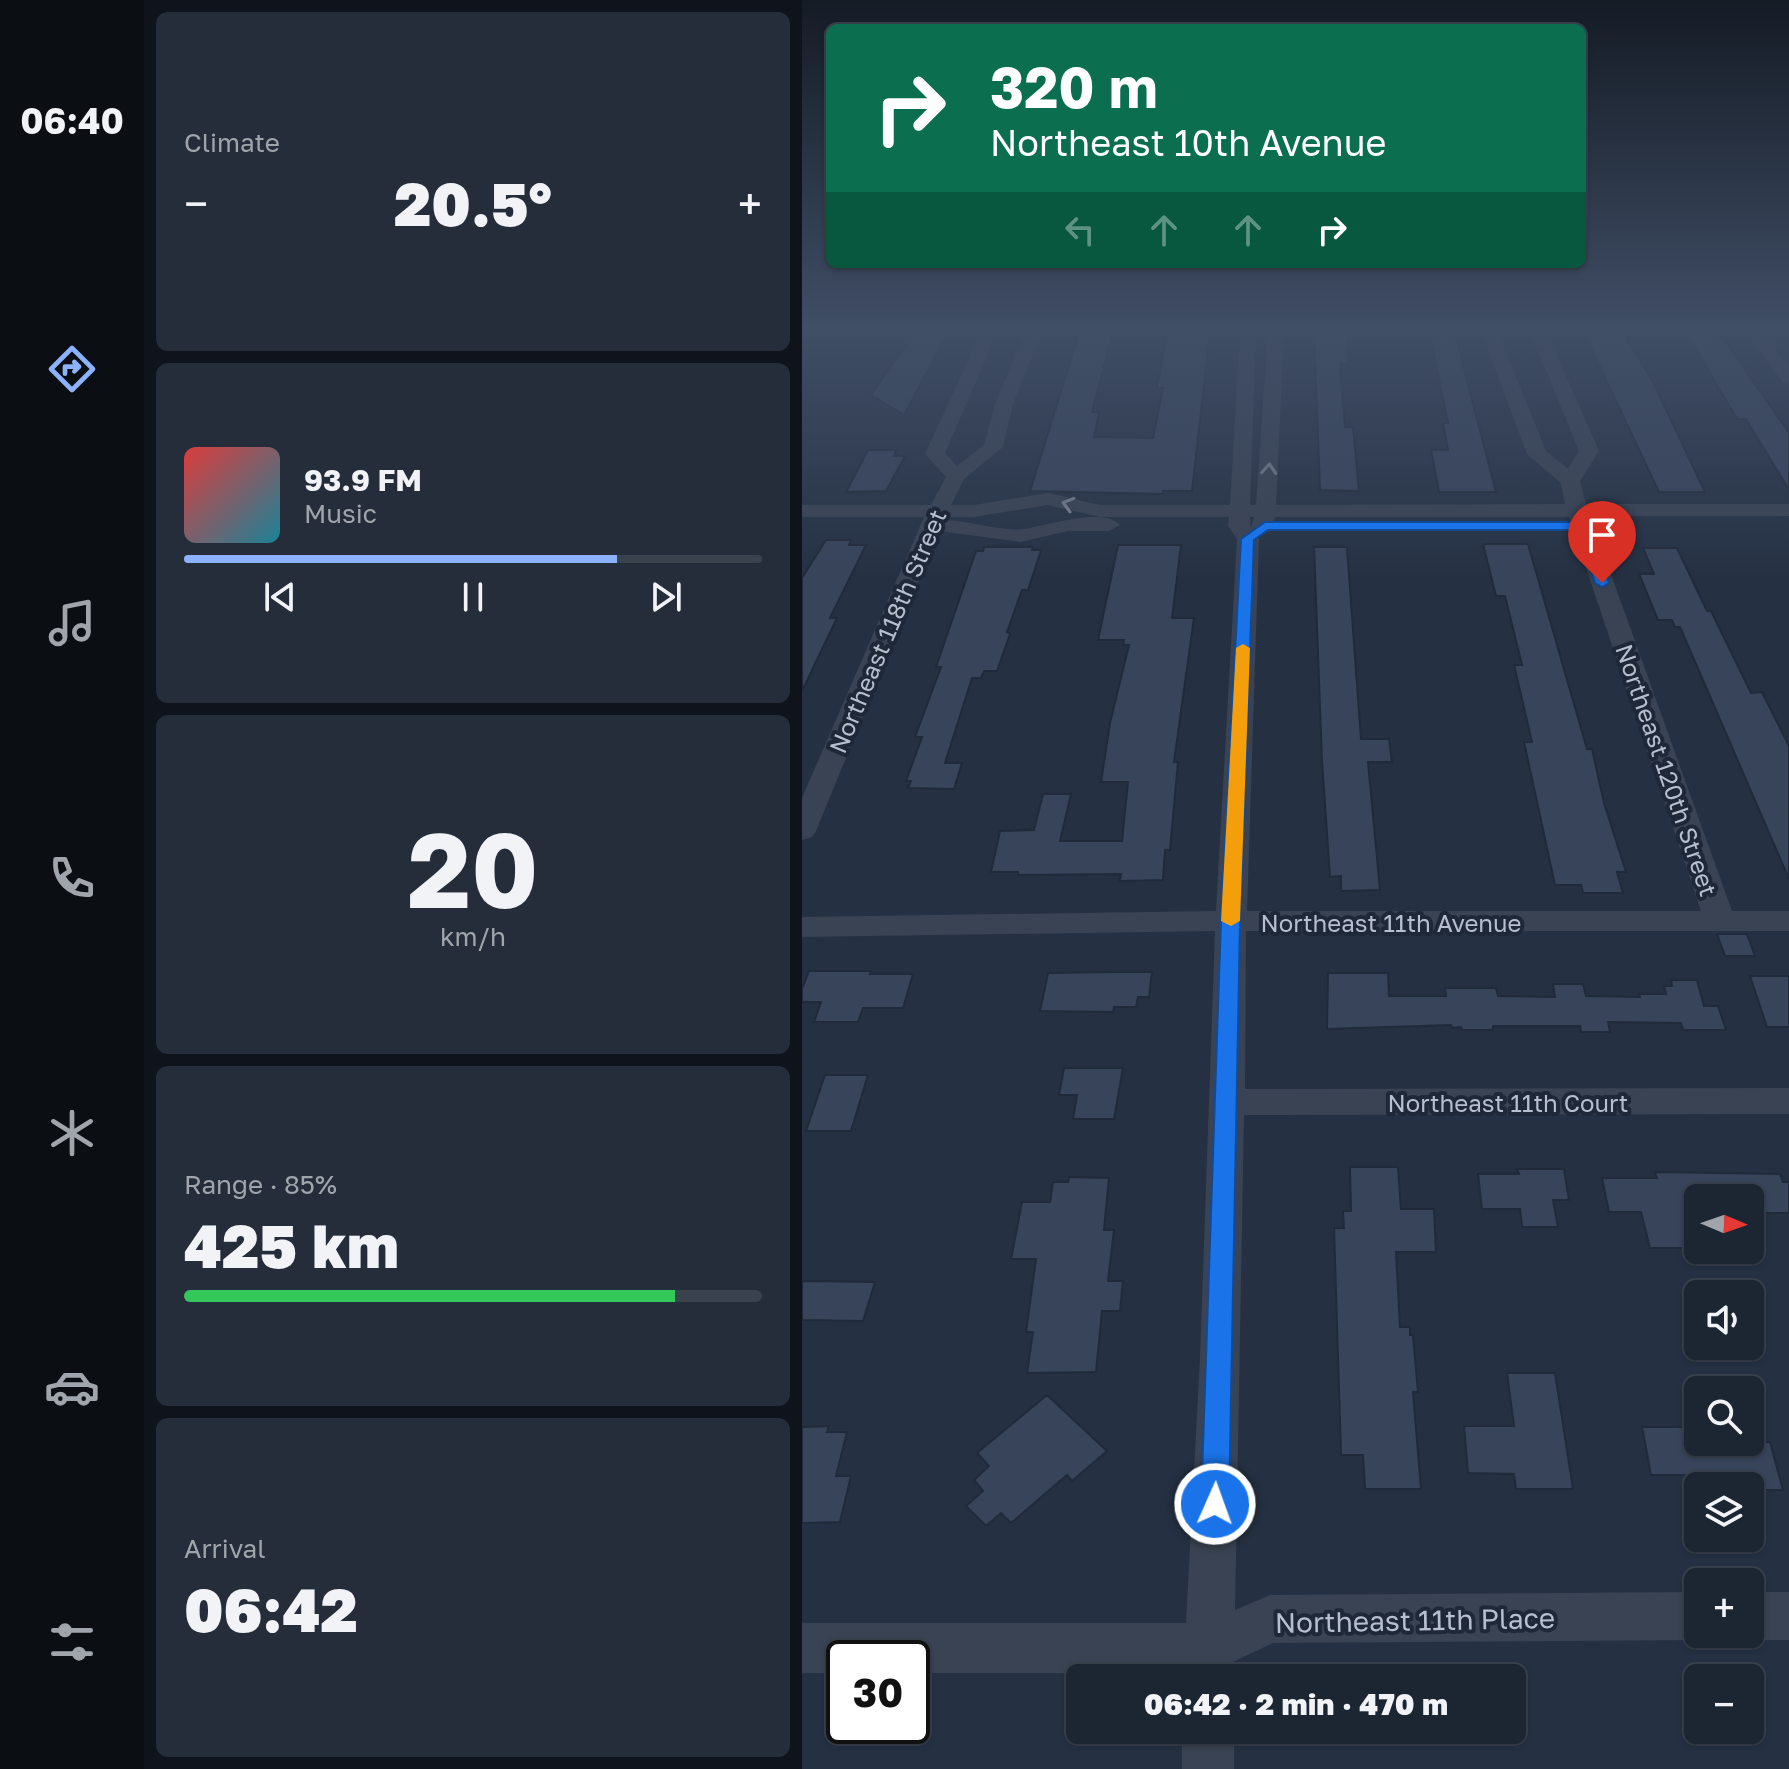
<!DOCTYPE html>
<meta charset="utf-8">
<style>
body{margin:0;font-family:"Golos Text",sans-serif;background:#252d3a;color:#f1f3f6;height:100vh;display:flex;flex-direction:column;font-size:30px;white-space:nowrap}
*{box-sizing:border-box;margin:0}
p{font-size:26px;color:#a0a5ac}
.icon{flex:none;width:44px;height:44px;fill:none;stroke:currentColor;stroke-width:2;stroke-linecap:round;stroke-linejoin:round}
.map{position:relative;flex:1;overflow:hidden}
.drawer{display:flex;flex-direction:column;gap:12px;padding:12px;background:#0f141c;width:658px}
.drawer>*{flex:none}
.top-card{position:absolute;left:24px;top:24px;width:760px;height:244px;border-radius:12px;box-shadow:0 2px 6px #0004,0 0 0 2px #3a424d;background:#0b6e4f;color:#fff;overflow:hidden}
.needle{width:52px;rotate:92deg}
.fabs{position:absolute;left:882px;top:1184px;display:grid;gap:16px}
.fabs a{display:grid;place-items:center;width:80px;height:80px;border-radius:12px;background:#1c2532;box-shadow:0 2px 6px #0004,0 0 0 2px #3a424d;font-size:40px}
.speed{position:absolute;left:24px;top:1640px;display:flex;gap:16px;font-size:40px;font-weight:700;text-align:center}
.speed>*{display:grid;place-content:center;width:104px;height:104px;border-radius:50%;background:#1c2532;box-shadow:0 2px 6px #0004,0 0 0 2px #3a424d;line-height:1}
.speed .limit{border:4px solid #111;border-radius:12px;background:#fff;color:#111}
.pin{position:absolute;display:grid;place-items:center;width:68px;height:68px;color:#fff;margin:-82px -34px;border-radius:50% 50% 50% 0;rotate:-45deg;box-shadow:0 0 8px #0007}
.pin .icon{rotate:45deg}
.me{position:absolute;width:88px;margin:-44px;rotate:2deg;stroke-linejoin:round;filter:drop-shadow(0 0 6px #0008)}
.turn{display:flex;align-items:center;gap:28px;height:168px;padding:0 32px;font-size:36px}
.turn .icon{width:104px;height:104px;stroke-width:2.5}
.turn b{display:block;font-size:56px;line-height:68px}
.lanes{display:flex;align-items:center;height:76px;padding:0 32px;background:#0003;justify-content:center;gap:40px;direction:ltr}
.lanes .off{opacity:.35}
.big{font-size:60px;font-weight:800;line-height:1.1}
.drawer .tile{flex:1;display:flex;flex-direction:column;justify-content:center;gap:12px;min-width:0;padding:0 28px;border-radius:12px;background:#252d3a}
.drawer .dial{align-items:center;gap:0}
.dial b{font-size:104px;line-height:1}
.song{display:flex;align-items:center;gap:24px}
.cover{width:96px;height:96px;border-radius:12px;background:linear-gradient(135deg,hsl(0 70% 55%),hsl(190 70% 35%))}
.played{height:8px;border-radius:4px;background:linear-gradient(90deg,#8cb2fd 75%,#3a424d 75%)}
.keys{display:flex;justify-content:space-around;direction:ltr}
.heat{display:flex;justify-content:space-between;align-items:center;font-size:44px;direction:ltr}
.charge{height:12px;border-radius:6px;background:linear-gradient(90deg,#34c759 85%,#3a424d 0)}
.trip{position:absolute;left:264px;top:1664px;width:460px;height:80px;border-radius:12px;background:#1c2532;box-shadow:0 2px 6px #0004,0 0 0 2px #3a424d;font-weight:800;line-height:80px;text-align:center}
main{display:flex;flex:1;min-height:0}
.tabs{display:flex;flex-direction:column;width:144px;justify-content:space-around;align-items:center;background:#0b0f14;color:#a0a5ac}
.tabs .icon{width:56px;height:56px}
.tabs .active{color:#8cb2fd}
.tabs b{font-size:36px;color:#f1f3f6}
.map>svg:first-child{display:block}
</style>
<main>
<nav class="tabs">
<b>06:40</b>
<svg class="icon active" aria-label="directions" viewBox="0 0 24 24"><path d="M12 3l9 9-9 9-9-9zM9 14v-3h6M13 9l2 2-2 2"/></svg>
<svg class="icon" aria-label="music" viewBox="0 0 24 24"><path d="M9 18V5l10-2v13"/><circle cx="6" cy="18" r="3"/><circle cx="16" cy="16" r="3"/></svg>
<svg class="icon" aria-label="phone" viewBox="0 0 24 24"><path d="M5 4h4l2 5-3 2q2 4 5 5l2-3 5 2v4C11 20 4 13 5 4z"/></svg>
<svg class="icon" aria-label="climate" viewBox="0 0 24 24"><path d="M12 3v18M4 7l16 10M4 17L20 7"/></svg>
<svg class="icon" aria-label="car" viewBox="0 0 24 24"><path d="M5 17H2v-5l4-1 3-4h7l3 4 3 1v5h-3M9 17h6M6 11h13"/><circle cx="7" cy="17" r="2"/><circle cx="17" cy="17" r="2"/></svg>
<svg class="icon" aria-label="filters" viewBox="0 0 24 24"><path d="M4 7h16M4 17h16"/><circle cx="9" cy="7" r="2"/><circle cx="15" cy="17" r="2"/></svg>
</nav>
<section class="drawer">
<div class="tile"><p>Climate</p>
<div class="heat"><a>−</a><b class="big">20.5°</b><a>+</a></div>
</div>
<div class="tile">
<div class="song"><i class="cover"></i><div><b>93.9 FM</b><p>Music</p></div></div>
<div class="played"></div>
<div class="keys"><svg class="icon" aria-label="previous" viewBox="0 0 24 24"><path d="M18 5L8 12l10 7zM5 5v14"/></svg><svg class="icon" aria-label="pause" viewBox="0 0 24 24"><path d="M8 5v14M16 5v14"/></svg><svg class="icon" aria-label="next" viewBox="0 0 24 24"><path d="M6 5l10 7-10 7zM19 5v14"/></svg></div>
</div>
<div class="tile dial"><b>20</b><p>km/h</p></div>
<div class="tile"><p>Range · 85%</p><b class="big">425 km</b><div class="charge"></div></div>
<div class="tile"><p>Arrival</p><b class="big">06:42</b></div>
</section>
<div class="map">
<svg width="987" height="1769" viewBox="0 0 987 1769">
<rect width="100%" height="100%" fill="#253143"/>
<path fill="#37445a" stroke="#212a3a" stroke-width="2" d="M114 331H147L102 415 69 395Z
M278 331H311L290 412H297L292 437 351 438 361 388H355L365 331H408L390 491H361L360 494 228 491Z
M512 331H545L546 363H539L538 370 543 427H551L557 491 518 490Z
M627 331H652L694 492H637L629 450H646L641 423H646Z
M781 331H820L851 382 903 492H857Z
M883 331H911L915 338H921L987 433V490L944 419H935Z
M66 450H94L92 456H103L84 491 44 492Z
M24 540H49L47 545H64L28 618H35L0 691V578Z
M681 544H726L785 749H790L802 803 824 872H815L821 893H781L779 885H753L722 742H730L712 665H720L703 596H694Z
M316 545H379L370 618H392L372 762H376L368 850H363L361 880 318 881 319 874 216 875V872H189L198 831 232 830 241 794H269L258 841H320L326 782H299L308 723 327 645H321L322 640H296Z
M182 547H231L230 550H239L226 590H220L205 632 208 634 195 671H182L179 678H170L143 763H160L152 789 106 788 109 781H104L120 737H113L139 667H134L174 551H181Z
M512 547H545L559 739H587L590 762H566L578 890 539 891V876L528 877 520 761Z
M841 548H875L905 611H909L949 693 960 692 987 746V879L878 627H873L870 620H856L837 574H852Z
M915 934H945L953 956H923Z
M7 971H69L68 974H111L101 1008H61L56 1022H12L19 1002H0V989Z
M314 972H350L347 997H336L334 1007H312L311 1012 238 1011 246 973Z
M526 973H586L587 996H644L643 988H694L696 996 753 997 751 984H781L784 996 838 997 837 994H864L862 986H870L869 980H895L902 1006H916L924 1030H881L879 1023 806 1022 808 1032H779L778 1026H691V1030H660L659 1027 650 1028 649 1025 525 1029Z
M948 976H987V1027H965Z
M262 1068H321L312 1119H271L275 1095H257Z
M23 1075H66L49 1131H4Z
M548 1167H596L599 1209H632L634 1252H594L598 1327H608V1335H611L616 1392H611L619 1489H563L561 1455H539L532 1228H542L541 1211H549Z
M715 1169H762L767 1200H751L756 1227H720L718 1209H680L676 1174H717Z
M853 1172 978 1174 981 1182H987V1213H948V1198H896V1248H848L839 1212H807L800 1178H855Z
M267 1177 307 1178 302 1230H312L306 1281H321L318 1311H300L294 1372 225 1373 231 1332H224L234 1259H209L220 1202H248L251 1182H266Z
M0 1281 73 1282 61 1321 0 1320Z
M705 1373H753L771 1489H714L712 1474 666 1473 662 1426H712Z
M245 1395 305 1451 270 1481 265 1475 209 1523 199 1513 184 1526 164 1506 181 1491 172 1480 187 1466 175 1453Z
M27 1426 25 1432H45L34 1476H49L38 1522 0 1523V1427Z
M840 1427H896V1442H968L981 1490H948V1486H905L903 1475H849Z"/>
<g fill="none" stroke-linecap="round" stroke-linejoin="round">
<path fill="#3a4353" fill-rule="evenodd" d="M180 331H196L143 453 155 466 182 445 193 404 224 331H240L211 404 201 447 162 479 149 505H172L246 493 298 505H428L438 331H454L448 505H454L466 331H482L474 505 763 504 759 483 725 454 679 331H695L744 451 766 469 777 451 728 331H744L797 451 778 481 784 504H987V516H788L930 911H987V931H444L443 1089 987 1088V1114L442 1115 433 1610 468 1595 896 1592V1634H910L896 1640 471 1643 431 1662V1678H381V1673H110V1658H42V1673H0V1623H384L398 1359 413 931 0 937V917L414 911 435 539 426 526 427 517H298L246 505 172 517H143L142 520C166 520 199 532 222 529 243 526 302 506 318 525L307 531H266L219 542 137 531 14 831 10 837 0 840V798L122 517H0V505H129L144 477 123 454ZM448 517H452L449 528 453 532H467L473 517H767L899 911H445L457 539 448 526Z
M944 331H960L987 367V384L981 383Z
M948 1592H987V1640H948L934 1634H948Z
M380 1730H432V1769H380Z"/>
</g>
<defs><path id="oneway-chevron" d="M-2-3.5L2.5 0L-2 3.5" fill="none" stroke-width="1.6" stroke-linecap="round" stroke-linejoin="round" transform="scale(2)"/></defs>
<g stroke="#7f8796">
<use href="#oneway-chevron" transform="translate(467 469) rotate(-86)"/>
<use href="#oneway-chevron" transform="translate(266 504) rotate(-164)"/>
</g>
<linearGradient id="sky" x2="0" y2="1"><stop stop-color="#141b25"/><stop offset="0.57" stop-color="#404e66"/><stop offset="1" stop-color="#404e66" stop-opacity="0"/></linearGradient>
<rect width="987" height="578" fill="url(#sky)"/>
<path fill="#1a73e8" stroke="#114b97" stroke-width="2" d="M463 522H780L787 526 807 583 800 587 793 583 775 530H466L452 540 438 921 427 1504 423 1513 413 1517 403 1513 399 1504 419 921 439 539Z"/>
<path fill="#f59e0b" d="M441 644 448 648 438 921 429 926 419 921 434 648Z"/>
<g text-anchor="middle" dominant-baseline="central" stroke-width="8" stroke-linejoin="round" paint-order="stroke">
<g font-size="24" fill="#b7becd" stroke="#1e2838">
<text transform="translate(85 631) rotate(-67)">Northeast 118th Street</text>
<text transform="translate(865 770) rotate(71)">Northeast 120th Street</text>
<text x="589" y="922">Northeast 11th Avenue</text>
<text x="706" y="1102">Northeast 11th Court</text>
</g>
<g font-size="28" fill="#b7becd" stroke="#1e2838">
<text transform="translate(613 1620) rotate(-1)">Northeast 11th Place</text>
</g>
</g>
</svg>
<div class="fabs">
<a><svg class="needle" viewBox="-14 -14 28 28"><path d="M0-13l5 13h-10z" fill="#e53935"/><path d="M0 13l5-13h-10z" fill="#a0a5ac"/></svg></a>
<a><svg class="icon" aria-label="sound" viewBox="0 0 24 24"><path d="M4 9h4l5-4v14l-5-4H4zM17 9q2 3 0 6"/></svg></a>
<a><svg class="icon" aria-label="search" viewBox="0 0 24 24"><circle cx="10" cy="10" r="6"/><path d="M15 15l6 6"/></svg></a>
<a><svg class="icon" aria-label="layers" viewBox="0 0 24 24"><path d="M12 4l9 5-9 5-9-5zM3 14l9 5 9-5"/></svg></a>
<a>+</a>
<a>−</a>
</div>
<div class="speed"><div class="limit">30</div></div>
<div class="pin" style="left:800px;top:583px;background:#d93025"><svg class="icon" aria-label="arrive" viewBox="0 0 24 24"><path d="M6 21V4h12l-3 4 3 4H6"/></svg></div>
<svg class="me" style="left:413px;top:1504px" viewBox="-20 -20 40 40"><circle r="17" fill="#1a73e8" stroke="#fff" stroke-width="3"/><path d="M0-11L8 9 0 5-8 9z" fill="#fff"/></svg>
<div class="trip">06:42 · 2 min · 470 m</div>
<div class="top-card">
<div class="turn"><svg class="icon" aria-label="right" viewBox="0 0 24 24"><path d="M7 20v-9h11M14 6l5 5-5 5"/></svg><div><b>320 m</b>Northeast 10th Avenue</div></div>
<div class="lanes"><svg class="icon off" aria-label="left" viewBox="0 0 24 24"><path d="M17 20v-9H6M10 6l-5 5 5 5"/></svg><svg class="icon off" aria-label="ahead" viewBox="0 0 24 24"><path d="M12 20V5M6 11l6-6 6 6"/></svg><svg class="icon off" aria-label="ahead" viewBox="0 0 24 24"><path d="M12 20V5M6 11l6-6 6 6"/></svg><svg class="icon" aria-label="right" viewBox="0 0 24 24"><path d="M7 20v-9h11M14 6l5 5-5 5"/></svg></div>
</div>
</div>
</main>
